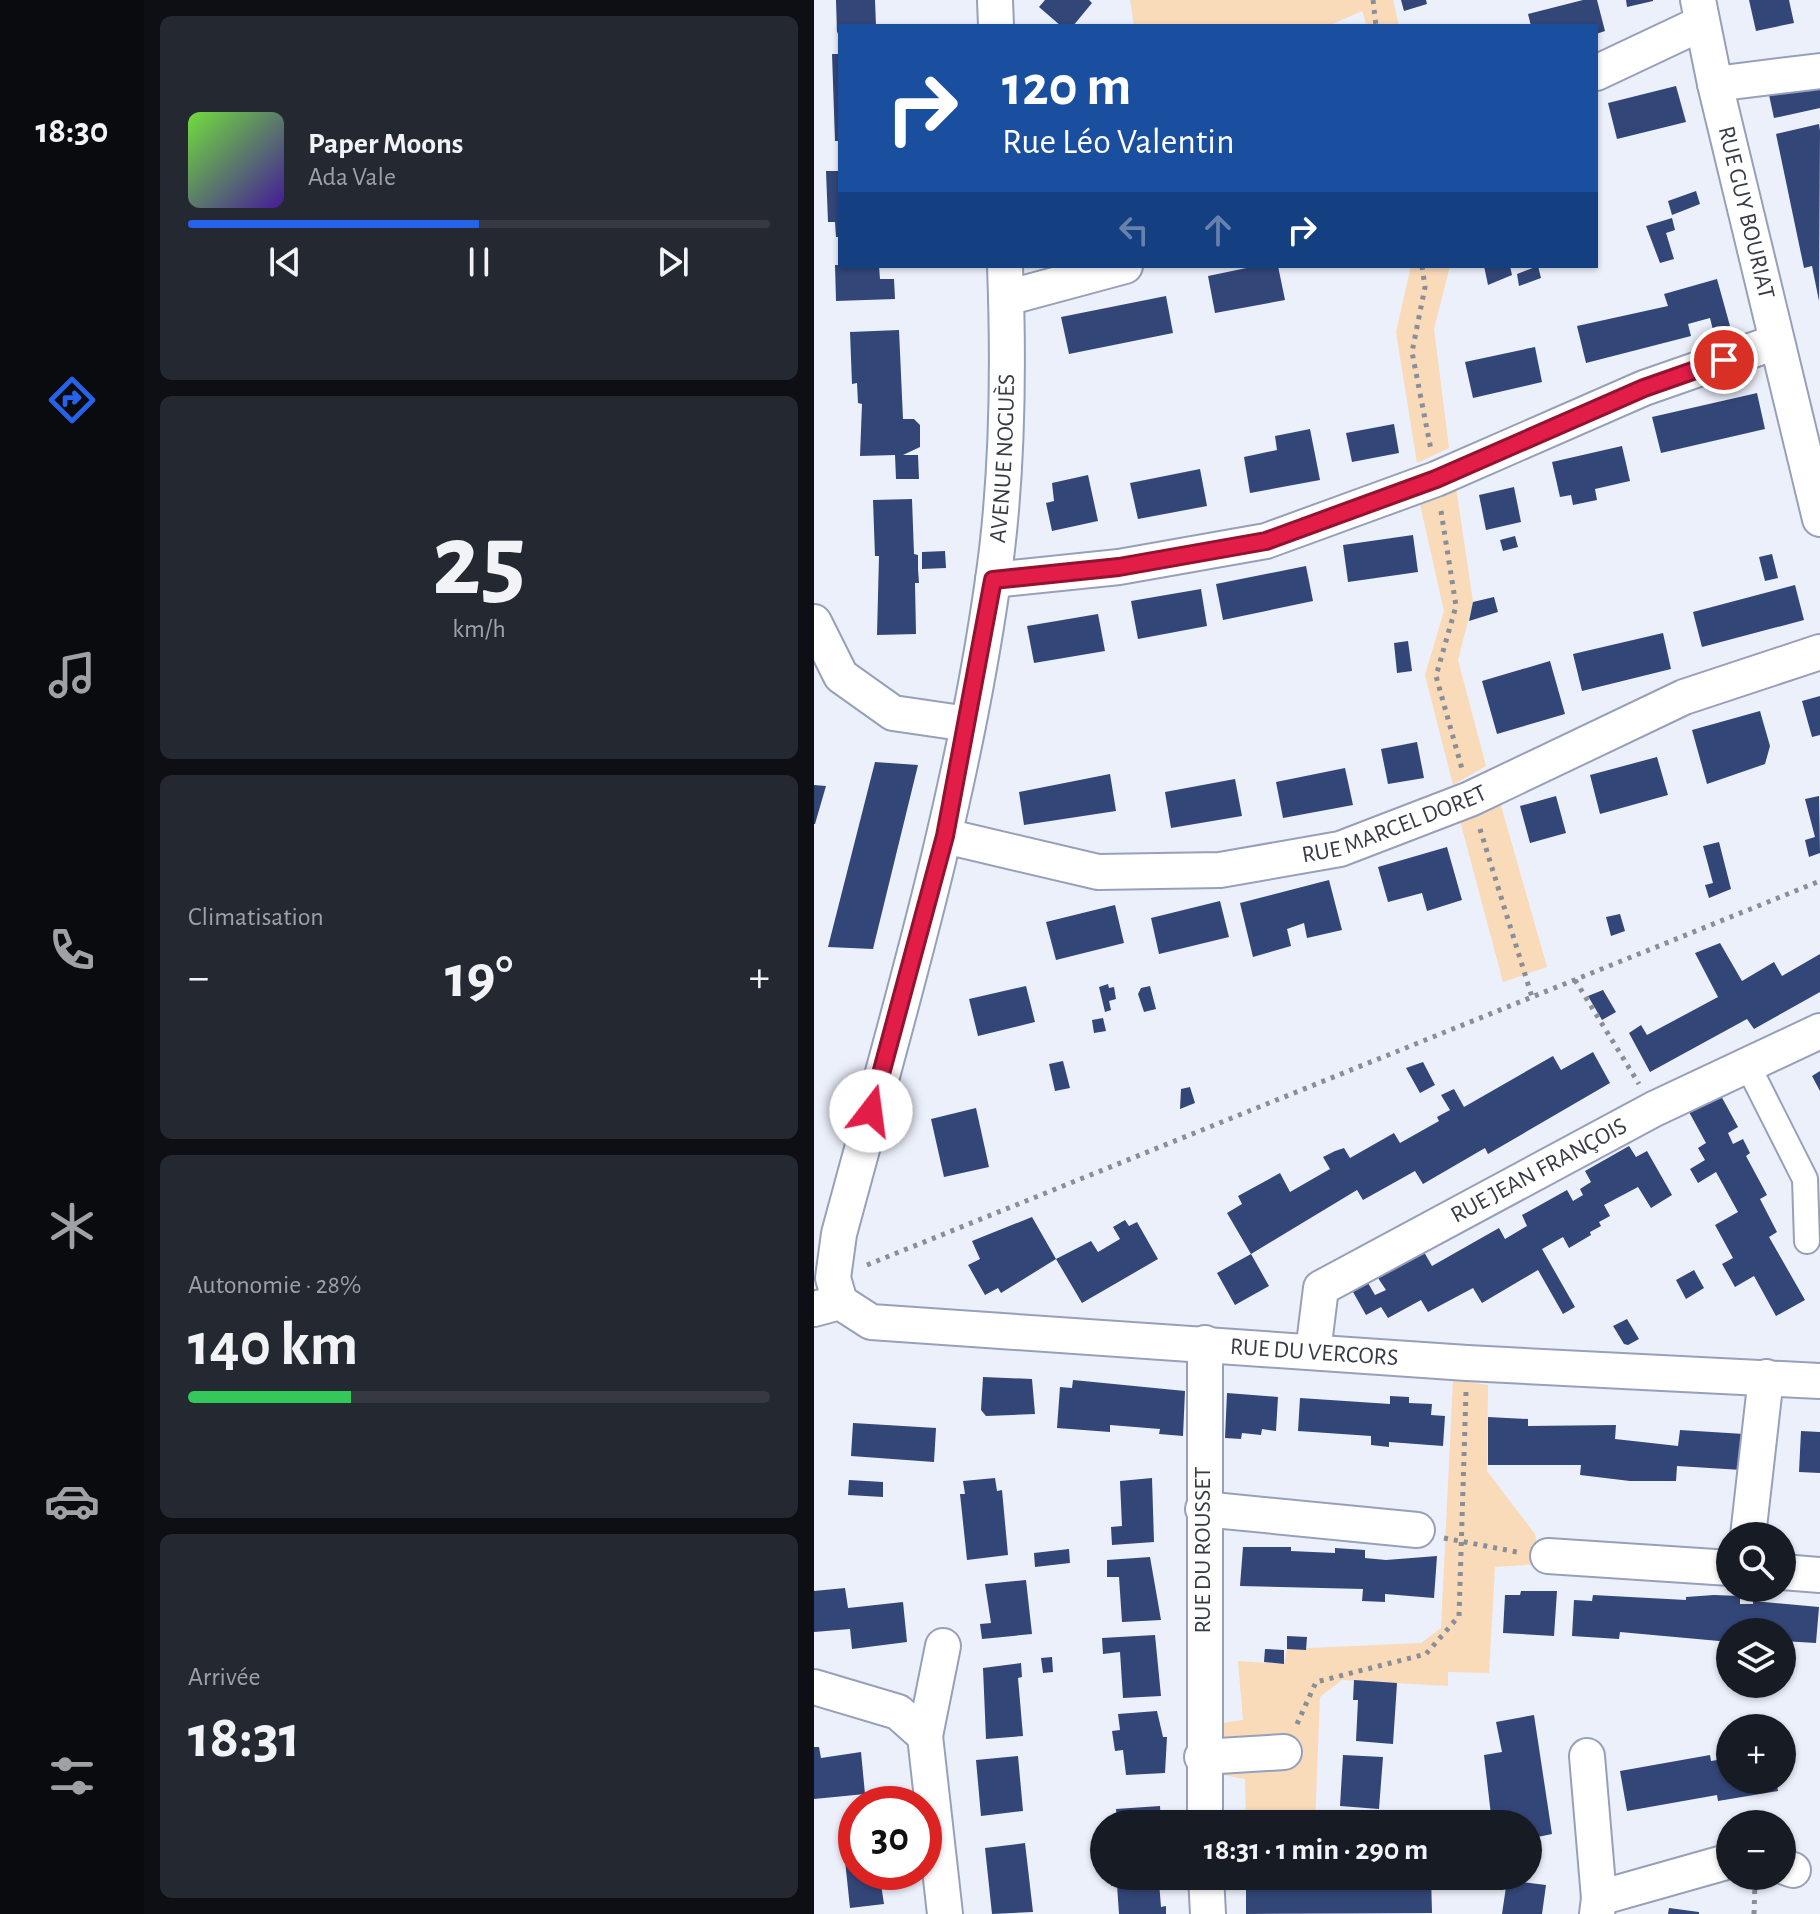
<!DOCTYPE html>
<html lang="fr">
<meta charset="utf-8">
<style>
body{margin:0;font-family:"Alegreya Sans",sans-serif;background:#242831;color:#f1f3f6;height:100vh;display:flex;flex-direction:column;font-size:30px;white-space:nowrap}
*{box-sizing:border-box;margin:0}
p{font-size:26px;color:#9ea1a6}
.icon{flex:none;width:44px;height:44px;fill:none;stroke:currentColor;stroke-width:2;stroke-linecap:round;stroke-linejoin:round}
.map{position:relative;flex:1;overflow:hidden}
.sheet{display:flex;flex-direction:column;gap:16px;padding:16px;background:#0d0f14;width:670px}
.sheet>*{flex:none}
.guide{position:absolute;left:24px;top:24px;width:760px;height:244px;border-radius:0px;box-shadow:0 2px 6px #0004;background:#1a4fa0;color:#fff;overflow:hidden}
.tools{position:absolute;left:902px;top:1522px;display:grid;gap:16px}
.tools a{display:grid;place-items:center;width:80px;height:80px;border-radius:50%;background:#171b24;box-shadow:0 2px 6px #0004;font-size:40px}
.speed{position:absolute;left:24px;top:1786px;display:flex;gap:16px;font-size:40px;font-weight:700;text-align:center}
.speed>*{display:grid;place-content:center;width:104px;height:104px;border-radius:50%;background:#171b24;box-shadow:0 2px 6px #0004;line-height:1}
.speed .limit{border:12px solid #d22;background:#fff;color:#111}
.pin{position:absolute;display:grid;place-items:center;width:68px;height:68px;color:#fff;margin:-34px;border:4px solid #fff;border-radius:50%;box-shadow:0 2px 8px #0007}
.me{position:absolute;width:88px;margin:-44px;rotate:15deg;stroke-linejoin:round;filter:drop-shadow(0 0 6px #0008)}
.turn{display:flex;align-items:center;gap:28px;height:168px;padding:0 32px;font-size:36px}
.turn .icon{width:104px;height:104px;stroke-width:2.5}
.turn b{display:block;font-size:56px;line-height:68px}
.lanes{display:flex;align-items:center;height:76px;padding:0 32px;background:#0003;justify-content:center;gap:40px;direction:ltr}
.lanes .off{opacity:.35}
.big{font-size:60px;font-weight:700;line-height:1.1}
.sheet .widget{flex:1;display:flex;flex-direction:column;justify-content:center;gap:12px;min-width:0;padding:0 28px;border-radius:12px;background:#242831}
.sheet .dial{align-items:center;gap:0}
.dial b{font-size:104px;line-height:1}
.song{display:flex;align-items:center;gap:24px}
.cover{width:96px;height:96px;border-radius:12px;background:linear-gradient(135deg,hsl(100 70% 55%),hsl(260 70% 35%))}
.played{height:8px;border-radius:4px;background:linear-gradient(90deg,#2563eb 50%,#363941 50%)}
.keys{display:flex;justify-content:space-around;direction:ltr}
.heat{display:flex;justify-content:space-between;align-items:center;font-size:44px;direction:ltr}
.charge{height:12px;border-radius:6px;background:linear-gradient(90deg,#34c759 28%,#363941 0)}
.trip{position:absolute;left:276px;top:1810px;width:452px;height:80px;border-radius:40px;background:#171b24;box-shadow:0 2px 6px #0004;font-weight:700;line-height:80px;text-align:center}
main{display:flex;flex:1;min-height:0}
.tabs{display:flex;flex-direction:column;width:144px;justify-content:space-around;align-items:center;background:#090b0e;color:#9ea1a6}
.tabs .icon{width:56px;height:56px}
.tabs .on{color:#2563eb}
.tabs b{font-size:36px;color:#f1f3f6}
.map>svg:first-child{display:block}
</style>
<main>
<nav class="tabs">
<b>18:30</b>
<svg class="icon on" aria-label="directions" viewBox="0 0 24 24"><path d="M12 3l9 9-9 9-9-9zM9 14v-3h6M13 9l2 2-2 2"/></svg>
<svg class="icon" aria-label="music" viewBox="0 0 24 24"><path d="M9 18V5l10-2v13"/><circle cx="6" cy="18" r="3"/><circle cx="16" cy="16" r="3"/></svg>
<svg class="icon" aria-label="phone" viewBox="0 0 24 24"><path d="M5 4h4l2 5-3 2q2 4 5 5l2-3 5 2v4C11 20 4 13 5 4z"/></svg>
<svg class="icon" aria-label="climate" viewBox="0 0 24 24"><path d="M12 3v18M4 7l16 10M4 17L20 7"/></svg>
<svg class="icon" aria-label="car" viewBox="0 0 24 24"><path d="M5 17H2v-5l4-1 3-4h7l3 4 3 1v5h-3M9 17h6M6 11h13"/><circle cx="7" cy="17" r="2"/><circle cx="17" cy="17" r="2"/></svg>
<svg class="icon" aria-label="filters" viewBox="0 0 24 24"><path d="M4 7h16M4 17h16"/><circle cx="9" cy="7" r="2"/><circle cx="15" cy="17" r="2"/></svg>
</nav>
<section class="sheet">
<div class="widget">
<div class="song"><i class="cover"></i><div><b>Paper Moons</b><p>Ada Vale</p></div></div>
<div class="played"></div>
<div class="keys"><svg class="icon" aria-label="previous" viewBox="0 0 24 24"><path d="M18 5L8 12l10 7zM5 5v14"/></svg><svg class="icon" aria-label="pause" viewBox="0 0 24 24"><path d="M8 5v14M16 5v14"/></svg><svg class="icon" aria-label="next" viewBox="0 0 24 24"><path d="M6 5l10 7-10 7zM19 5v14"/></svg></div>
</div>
<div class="widget dial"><b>25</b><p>km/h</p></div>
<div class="widget"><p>Climatisation</p>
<div class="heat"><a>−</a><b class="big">19°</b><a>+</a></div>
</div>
<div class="widget"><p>Autonomie · 28%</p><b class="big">140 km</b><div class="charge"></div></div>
<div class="widget"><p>Arrivée</p><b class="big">18:31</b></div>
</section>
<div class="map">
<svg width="1006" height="1914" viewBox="0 0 1006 1914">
<rect width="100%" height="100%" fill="#ecf0fb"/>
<path fill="#f9dab9" d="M316 0H579L585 26H553L548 11 514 26H320Z
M597 266H636L620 329 635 448 603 463 582 332Z
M642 487 659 602 644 660 672 766 639 785 611 675 630 611 606 504Z
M686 802 733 967 689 982 645 817Z
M639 1380 674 1385 673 1471 721 1534 726 1564 681 1567 675 1673 634 1672V1686L528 1680 506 1697 501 1824 432 1823 431 1779 410 1775 407 1723 429 1720 424 1661 470 1664 473 1649 607 1643 627 1628Z"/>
<path fill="#334678" d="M22 0H61L62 26H26L23 34Z
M231 0H275L278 3 259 26H247L225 7Z
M587 0H612L613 4 590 11Z
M769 0H783L791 31 782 34V26H717L714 14Z
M812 0H839V1L813 7Z
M935 0H975L980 23 942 31Z
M18 54H26V141H21Z
M1006 84V108L960 118 955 95Z
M862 86 872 122 803 139 794 103Z
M1005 124 1006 131 1005 301 998 266 990 268 962 134Z
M12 171H26V237H22L21 222H14Z
M882 191 886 204 858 215 854 201Z
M858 218 861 230 852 233 860 259 846 263 832 226Z
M21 265 65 266 66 279H80L81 299 22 301Z
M442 266H464L471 300 401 313 394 276Z
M670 266H696L698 275 674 285Z
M724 266 727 278 705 286 703 274Z
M903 279 916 326 899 330 896 318 874 324 877 336 772 363 763 326 854 306 850 294Z
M352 296 359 333 255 354 247 317Z
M85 330 89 419H100L106 425V447L89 455H104L105 479H82L81 455 46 456 48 404 44 403 43 383 38 384 36 332Z
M721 347 728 382 659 398 651 362Z
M943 393 951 429 847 453 838 417Z
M580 424 585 453 538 462 532 433Z
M496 429 506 480 436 493 430 457 463 450 461 436Z
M808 446 816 481 781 489 783 500 759 505 757 495 746 497 738 462Z
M386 469 393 506 324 519 316 483Z
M274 475 284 521 238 531 232 503 240 501 238 483Z
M700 487 707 522 672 530 665 495Z
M98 499 100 554 104 555V569L105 583H101L102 634 63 635 65 556H61L59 500Z
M599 535 604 572 534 582 529 545Z
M701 536 704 547 689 551 686 540Z
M131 551 132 568 108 569V552Z
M958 554 964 578 951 581 945 557Z
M492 566 499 601 409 620 402 584Z
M981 585 990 620 888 647 879 612Z
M387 589 393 626 324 639 317 601Z
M680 597 684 612 655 621 659 602Z
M284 614 291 651 220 663 213 626Z
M849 633 857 669 768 691 759 654Z
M594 641 598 671 583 673 580 643Z
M736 661 751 714 683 734 668 681Z
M1006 696V735L998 737 988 701Z
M946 711 956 746 951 764 893 784 878 730Z
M603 742 610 778 574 784 567 749Z
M843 757 854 795 786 814 776 775Z
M61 762 104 765 59 949 14 947Z
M531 768 539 805 469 818 462 782Z
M296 774 302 811 210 825 205 792Z
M421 779 428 816 357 828 351 792Z
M0 785 12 786 1 824H0Z
M742 796 752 833 716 843 706 806Z
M1005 796 1006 853 995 857 991 840 1001 837 991 799Z
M905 842 917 889 895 898 891 885 899 883 889 846Z
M633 847 648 900 613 911 608 893 574 902 564 867Z
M515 880 528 930 493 938 490 923 473 929 477 946 439 957 426 903Z
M406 901 415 937 345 954 337 918Z
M301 905 310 943 242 960 232 922Z
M806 914 811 931 797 936 792 917Z
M906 943 928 981 960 962 968 976 1006 954V992L940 1029 933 1019 836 1072 815 1033 827 1025 833 1035 904 997 881 953Z
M294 984 295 988 300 987 302 999 295 1001 297 1010 291 1012 285 987Z
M212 986 221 1022 164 1036 155 999Z
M336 986 342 1009 330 1012 324 994 327 988Z
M789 990 802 1012 788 1020 774 996Z
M289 1018 292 1031 280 1033 278 1020Z
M779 1052 796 1083 674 1154 671 1148 609 1184 601 1171 549 1200 543 1190 437 1254 413 1213 428 1204 424 1196 466 1173 476 1192 516 1169 509 1157 521 1151 530 1148 536 1158 580 1133 586 1143 625 1121 623 1117 636 1110 627 1095 640 1089 650 1107 739 1056 747 1070Z
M249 1061 256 1088 241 1091 235 1064Z
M609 1062 621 1085 606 1093 592 1068Z
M1006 1071V1091L998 1076Z
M376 1087 381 1103 366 1109 367 1089Z
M906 1094 924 1127 914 1133 919 1144 929 1139 936 1153 932 1156 953 1195 946 1199 963 1232 955 1237 991 1300 962 1316 940 1276 921 1287 908 1264 919 1258 901 1225 924 1212 902 1172 884 1183 876 1169 891 1160 884 1148 892 1143 875 1112Z
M162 1108 175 1167 130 1177 117 1119Z
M815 1146 822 1157 833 1151 858 1195 837 1208 824 1187 790 1205 796 1216 785 1222 787 1226 776 1232 777 1235 755 1248 749 1237 728 1249 761 1307 749 1314 724 1270 668 1303 659 1288 614 1312 607 1300 574 1318 567 1307 552 1315 539 1292 554 1283 561 1295 572 1290 564 1278 610 1252 618 1266 685 1228 691 1239 713 1226 708 1215 753 1190 759 1201 769 1195 766 1189 777 1182 771 1171Z
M218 1217 242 1259 187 1293 184 1288 171 1295 154 1265 166 1259 158 1241Z
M311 1220 315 1226 323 1222 344 1259 268 1303 242 1259 277 1241 284 1252 306 1239 299 1227Z
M437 1254 455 1286 421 1305 403 1273Z
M880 1270 890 1288 872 1299 862 1280Z
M813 1319 825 1339 814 1345 810 1344 799 1326Z
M169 1377 218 1379 221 1414 172 1416 167 1410Z
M259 1380 371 1391 369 1436 345 1434 346 1429 296 1425V1432L243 1428 246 1387 258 1388Z
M413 1393 464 1397 462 1431 448 1429 447 1435 428 1433 427 1439 411 1438Z
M576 1396 595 1397V1403L618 1404 617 1415 631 1416 629 1446 575 1442V1447L557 1445V1436L484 1431 486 1398 576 1404Z
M674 1417 714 1419V1426L802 1425 801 1439 864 1446 866 1430 930 1434 928 1470 863 1466 862 1481H816L766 1475 767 1465H674Z
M39 1423 122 1428 120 1462 37 1456Z
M987 1431 1006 1432V1473L985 1472Z
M181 1478 183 1491 188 1490 194 1555 153 1560 146 1494H151L149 1481Z
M338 1478 340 1542 298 1545 297 1527 308 1526 306 1481Z
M35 1480 69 1482V1497L34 1495Z
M429 1547H477V1551L521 1553V1548L551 1550V1558L572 1560 623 1556 620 1598 571 1594V1602L548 1601 549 1589 426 1586Z
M255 1549 256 1563 221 1567 220 1553Z
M336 1557 347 1620 308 1622 305 1577H293V1560Z
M212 1580 218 1634 168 1639 166 1624 177 1623 171 1584Z
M31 1588 34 1608 89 1602 93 1642 38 1649 36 1629 0 1632V1591Z
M707 1591H743L740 1636 689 1633 691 1595H706Z
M779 1595 872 1600V1597L900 1595 926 1596V1604H939V1601L1005 1607 1002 1643 968 1641V1632H916V1642L806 1632 805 1639 758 1636 760 1600 778 1601Z
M341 1635 347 1696 309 1698 306 1652 289 1654 288 1638Z
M473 1636 493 1637 492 1650 473 1649Z
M451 1649 470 1650V1664L450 1662Z
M238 1657 239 1672 229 1673 227 1658Z
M207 1663 208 1677 204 1678 209 1736 172 1739 169 1668Z
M540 1680 583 1683 579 1744 542 1741 544 1700H539Z
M921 1684H934V1691L921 1690Z
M343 1711 349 1737H353L351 1773 312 1775 309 1750 301 1751 298 1731 306 1730 304 1714Z
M720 1715 738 1834 714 1839V1824H696L694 1812 677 1815 670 1755 688 1752 682 1722Z
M0 1747H5L7 1758 47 1752 51 1794 0 1799Z
M529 1755 569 1757 565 1809 526 1806Z
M896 1755 897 1761 916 1758V1780H962L964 1791 904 1801 903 1795 813 1811 806 1771Z
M204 1756 209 1811 167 1816 162 1760Z
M346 1806 347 1824H303L302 1809Z
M42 1831V1872H76L78 1882 67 1884 70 1904 36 1908 28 1832Z
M211 1843 219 1912 178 1914 171 1848Z
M297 1876H340L341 1882H345L347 1907 352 1906V1914H305L303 1885 297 1886Z
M485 1876H617L618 1913 432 1914V1879Z
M693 1880 732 1885 728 1914H688Z
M855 1908 885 1912V1914H854Z"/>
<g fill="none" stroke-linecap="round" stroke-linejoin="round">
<defs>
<path id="pedestrian" d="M933 1064 991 1179 993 1241"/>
<g id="minor">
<path d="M181 0 182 26"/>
<path id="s1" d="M884 0 901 84 1006 519"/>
<path d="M782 73 888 23"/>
<path d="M901 84 1006 71"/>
<path d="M192 298 311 266"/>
<path d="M179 580 305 567 452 541 622 479 830 388 962 342"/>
<path d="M0 622 27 676 79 713 154 724"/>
<path id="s2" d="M131 836 284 872 406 870 526 849 656 799 870 697 1006 652"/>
<path id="s3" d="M26 1302 19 1278 25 1234C83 1018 148 802 179 580 194 477 195 370 191 266"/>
<path id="s4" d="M0 1309 26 1302 57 1322 653 1363 1006 1381"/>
<path id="s5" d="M499 1352 507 1288 840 1109 1006 1031"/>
<path d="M389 1509 603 1530"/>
<path d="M934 1536 952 1377"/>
<path d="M734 1556 916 1568"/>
<path d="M968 1572 1006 1575"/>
<path d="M0 1687 84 1712 111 1736 131 1914"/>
<path d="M111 1736 129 1646"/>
<path d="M773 1756 785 1898"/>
<path d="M388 1757 470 1752"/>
<path d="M391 1824V1343"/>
<path d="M968 1866 979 1870"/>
<path d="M392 1876 394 1914"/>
<path d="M783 1914 785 1898 916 1861"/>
</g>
</defs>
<use href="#pedestrian" stroke="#96a0b9" stroke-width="28"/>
<use href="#minor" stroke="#96a0b9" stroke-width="38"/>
<path stroke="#8a8e99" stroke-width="5" stroke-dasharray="4 6" stroke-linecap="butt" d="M559 0 562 26
M608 266 611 287 598 352 617 450
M627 511 642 606 622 676 648 769
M666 829 718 997
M761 980 825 1084
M53 1265 1006 881
M630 1538 703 1552
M483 1724 502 1682 612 1654 645 1616 652 1392
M940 1914 941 1883"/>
<use href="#pedestrian" stroke="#fff" stroke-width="24"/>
<use href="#minor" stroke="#fff" stroke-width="34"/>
</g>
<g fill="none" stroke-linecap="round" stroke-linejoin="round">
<defs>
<path id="route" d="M57 1111 131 836 179 580 305 567 452 541 622 479 830 388 910 360"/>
</defs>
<use href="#route" stroke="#92132f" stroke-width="20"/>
<use href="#route" stroke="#e11d48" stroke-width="14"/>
</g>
<g text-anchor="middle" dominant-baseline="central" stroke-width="8" stroke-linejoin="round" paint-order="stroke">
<g font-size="24" fill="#373b45" stroke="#fefefe">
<text stroke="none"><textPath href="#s1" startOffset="218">RUE GUY BOURIAT</textPath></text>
<text stroke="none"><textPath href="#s3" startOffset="864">AVENUE NOGUÈS</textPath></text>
<text stroke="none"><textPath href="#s2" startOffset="460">RUE MARCEL DORET</textPath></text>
<text stroke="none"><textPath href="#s5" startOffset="312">RUE JEAN FRANÇOIS</textPath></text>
<text stroke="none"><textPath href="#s4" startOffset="508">RUE DU VERCORS</textPath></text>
<text transform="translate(389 1550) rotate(-90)">RUE DU ROUSSET</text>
</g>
</g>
</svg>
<div class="tools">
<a><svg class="icon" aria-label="search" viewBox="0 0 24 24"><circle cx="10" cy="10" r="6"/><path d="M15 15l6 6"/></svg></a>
<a><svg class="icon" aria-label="layers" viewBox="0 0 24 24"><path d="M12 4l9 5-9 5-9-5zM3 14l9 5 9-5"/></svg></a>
<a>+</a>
<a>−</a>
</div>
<div class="speed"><div class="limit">30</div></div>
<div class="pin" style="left:910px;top:360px;background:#d93025"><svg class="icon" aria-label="arrive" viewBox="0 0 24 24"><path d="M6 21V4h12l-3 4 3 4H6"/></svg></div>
<svg class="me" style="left:57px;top:1111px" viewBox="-20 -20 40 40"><circle r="19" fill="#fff"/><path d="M0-13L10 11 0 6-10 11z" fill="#e11d48"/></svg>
<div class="trip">18:31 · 1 min · 290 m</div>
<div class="guide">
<div class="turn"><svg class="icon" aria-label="right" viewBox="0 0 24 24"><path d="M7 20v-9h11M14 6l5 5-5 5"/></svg><div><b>120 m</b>Rue Léo Valentin</div></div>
<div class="lanes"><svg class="icon off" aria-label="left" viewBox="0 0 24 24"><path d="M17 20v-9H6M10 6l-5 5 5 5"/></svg><svg class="icon off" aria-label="ahead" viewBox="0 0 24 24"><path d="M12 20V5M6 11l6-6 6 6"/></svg><svg class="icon" aria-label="right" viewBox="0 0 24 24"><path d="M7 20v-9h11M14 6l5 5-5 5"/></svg></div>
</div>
</div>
</main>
